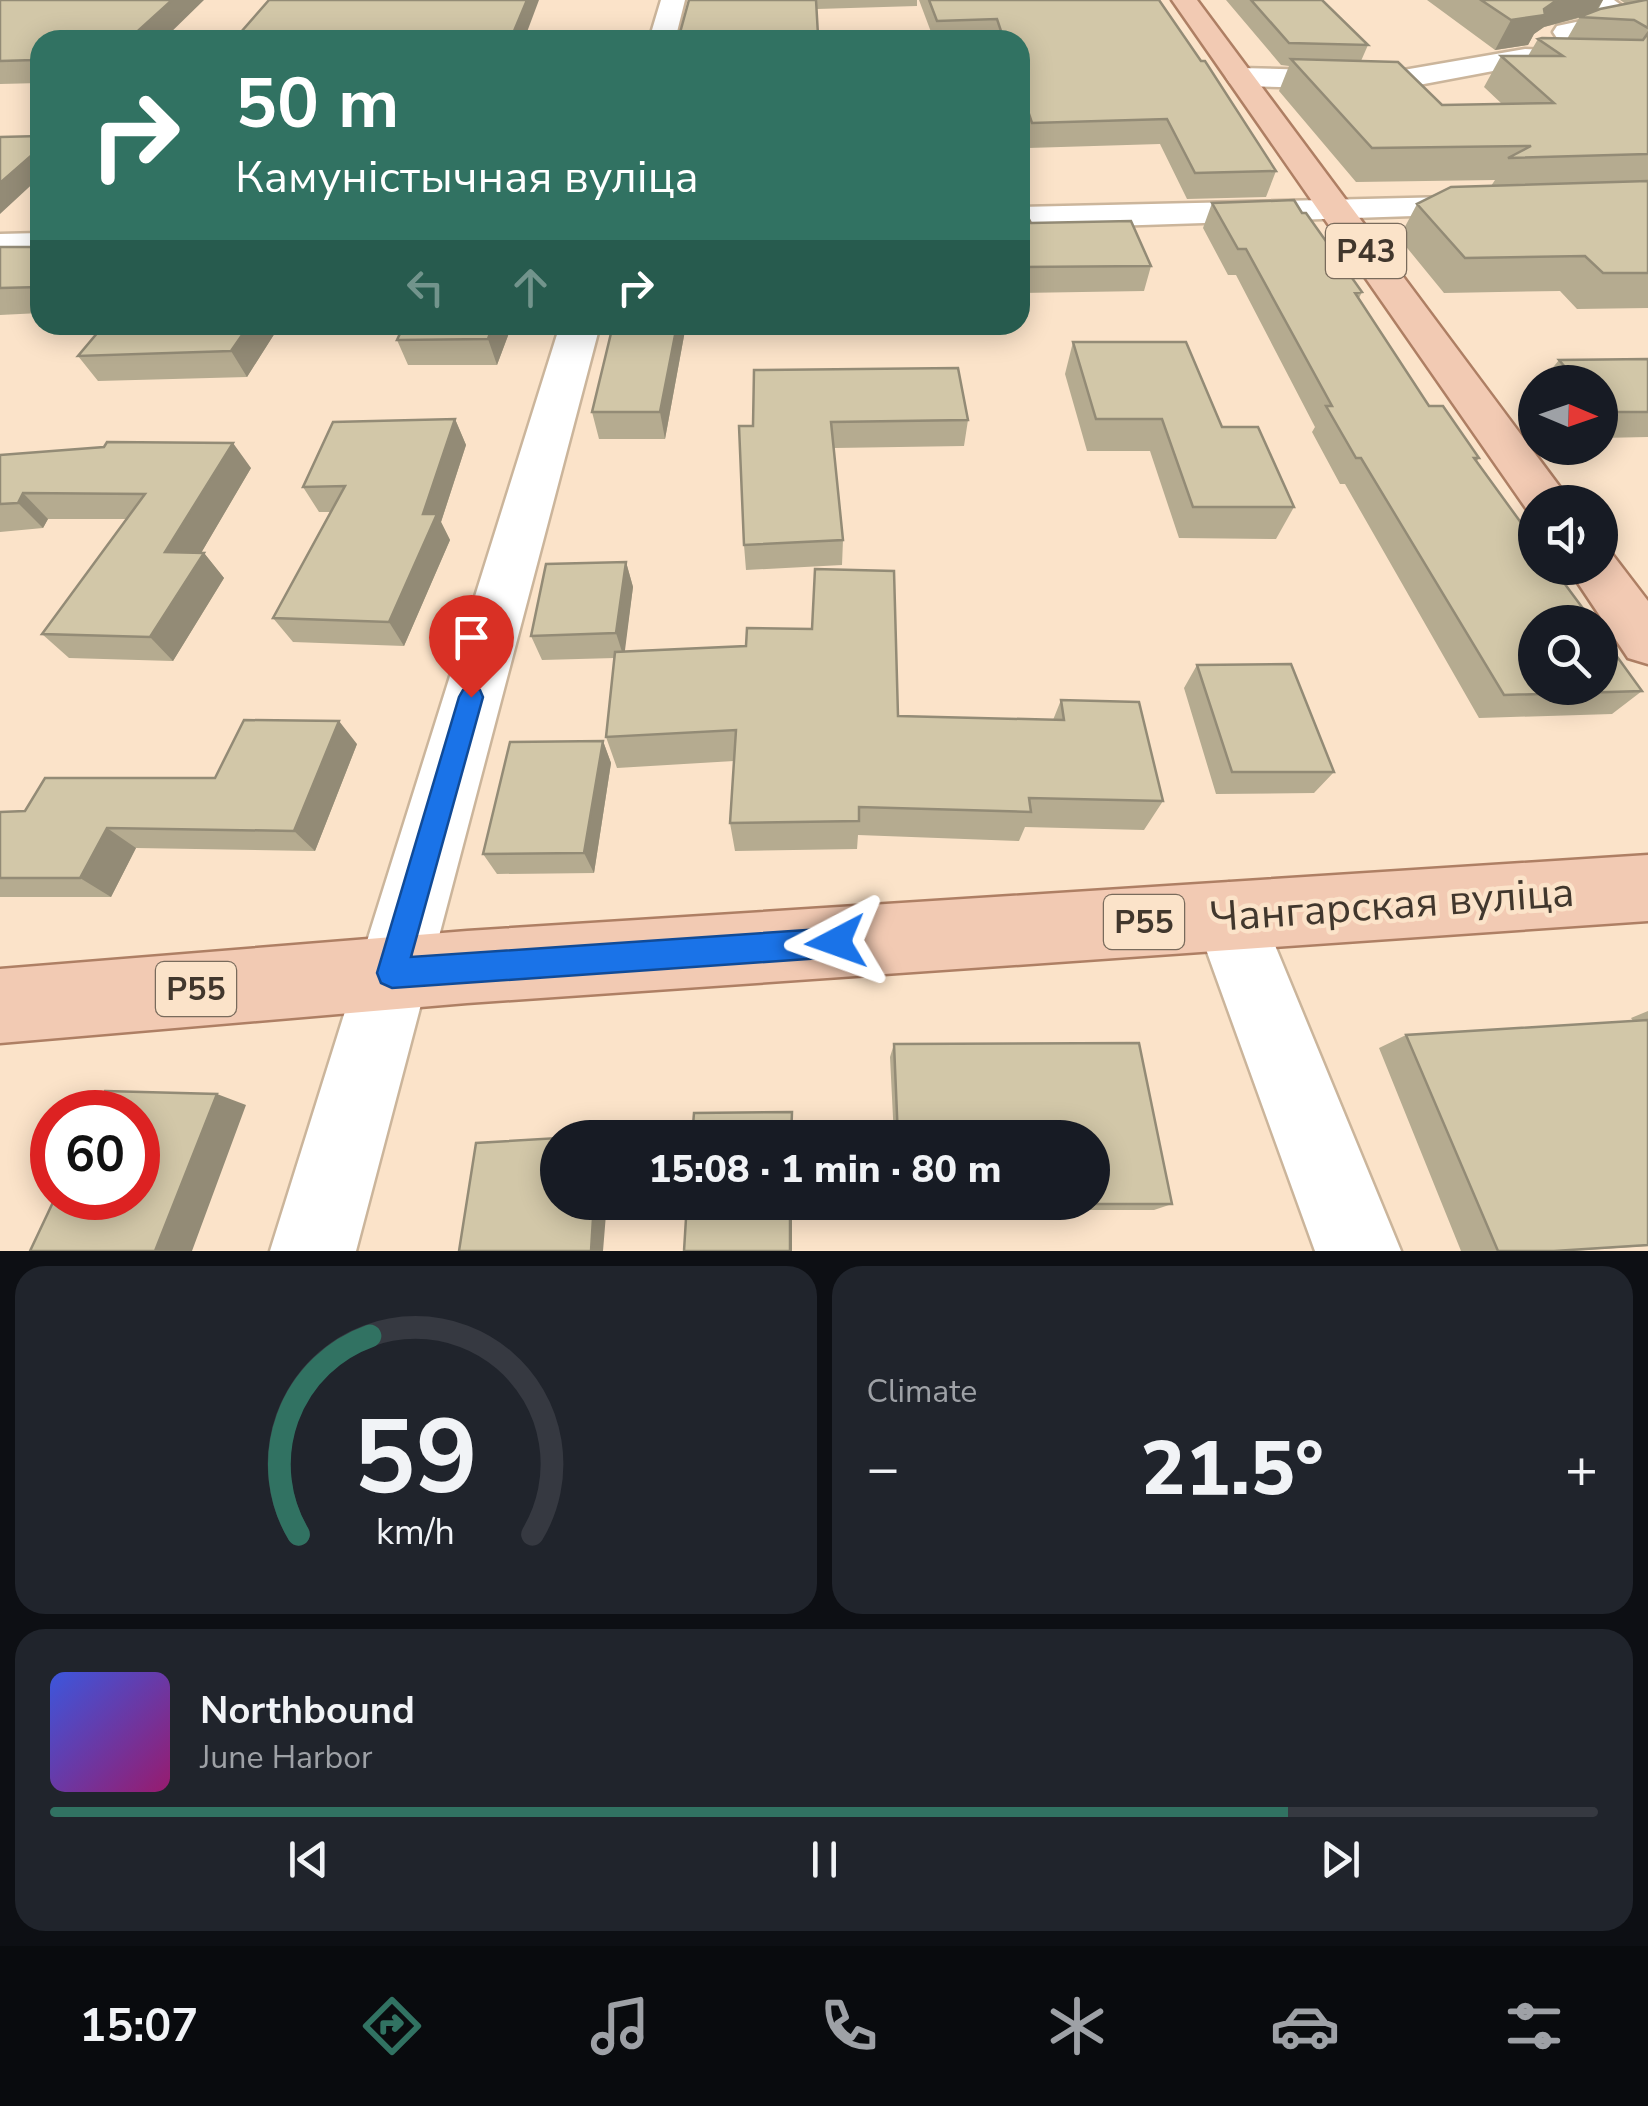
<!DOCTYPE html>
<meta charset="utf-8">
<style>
body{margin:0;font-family:"Nunito Sans",sans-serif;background:#20242c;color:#f1f3f6;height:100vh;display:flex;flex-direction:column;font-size:38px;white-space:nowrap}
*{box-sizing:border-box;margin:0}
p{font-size:32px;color:#9ea1a6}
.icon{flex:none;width:55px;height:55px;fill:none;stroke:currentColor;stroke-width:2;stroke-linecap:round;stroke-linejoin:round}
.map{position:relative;height:1251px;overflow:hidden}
.drawer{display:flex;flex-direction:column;gap:15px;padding:15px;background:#0d0f14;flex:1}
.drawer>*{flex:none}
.guide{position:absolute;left:30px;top:30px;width:1000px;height:305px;border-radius:30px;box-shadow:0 5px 25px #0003;background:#317262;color:#fff;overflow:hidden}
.needle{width:65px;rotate:92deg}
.fabs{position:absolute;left:1518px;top:365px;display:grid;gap:20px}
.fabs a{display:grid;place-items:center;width:100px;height:100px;border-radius:50%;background:#171b24;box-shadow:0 5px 25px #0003;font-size:50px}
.speed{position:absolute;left:30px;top:1090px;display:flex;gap:20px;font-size:50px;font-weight:700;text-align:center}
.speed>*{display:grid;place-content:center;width:130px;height:130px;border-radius:50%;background:#171b24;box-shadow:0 5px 25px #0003;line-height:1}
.speed .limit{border:15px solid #d22;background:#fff;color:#111}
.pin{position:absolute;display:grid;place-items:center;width:85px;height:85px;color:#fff;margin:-102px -42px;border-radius:50% 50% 50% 0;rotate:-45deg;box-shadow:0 0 10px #0007}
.pin .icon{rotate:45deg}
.me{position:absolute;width:110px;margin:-55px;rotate:266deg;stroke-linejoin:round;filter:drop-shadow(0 0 8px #0008)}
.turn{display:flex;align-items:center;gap:35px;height:210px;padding:0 40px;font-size:45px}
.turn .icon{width:130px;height:130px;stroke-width:2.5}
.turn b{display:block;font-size:70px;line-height:85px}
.lanes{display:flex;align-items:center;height:95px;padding:0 40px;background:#0003;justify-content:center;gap:50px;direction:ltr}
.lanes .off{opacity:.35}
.big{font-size:75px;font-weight:800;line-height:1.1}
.drawer .widget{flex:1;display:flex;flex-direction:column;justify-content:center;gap:15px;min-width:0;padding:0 35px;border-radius:30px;background:#20242c}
.drawer .dial{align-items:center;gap:0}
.dial svg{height:260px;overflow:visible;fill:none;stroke:#363941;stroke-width:7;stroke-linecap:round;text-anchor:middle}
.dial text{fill:#f1f3f6;stroke:none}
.song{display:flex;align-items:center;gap:30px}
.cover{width:120px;height:120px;border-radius:15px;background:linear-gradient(135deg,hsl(230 70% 55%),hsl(320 70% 35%))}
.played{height:10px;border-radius:5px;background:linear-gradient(90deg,#317262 80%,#363941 80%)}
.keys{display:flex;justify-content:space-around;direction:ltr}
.heat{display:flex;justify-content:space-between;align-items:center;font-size:55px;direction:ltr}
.drawer .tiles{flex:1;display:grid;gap:15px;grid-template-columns:1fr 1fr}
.widget:last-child{grid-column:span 2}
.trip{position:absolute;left:540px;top:1120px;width:570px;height:100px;border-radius:50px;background:#171b24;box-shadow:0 5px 25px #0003;font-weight:800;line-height:100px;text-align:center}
.tab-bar{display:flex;height:160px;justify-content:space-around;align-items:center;background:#090b0e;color:#9ea1a6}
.tab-bar .icon{width:70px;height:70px}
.tab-bar .on{color:#317262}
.tab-bar b{font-size:45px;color:#f1f3f6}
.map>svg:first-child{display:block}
</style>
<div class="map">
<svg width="1648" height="1251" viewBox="0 0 1648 1251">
<rect width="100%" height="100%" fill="#fbe3c9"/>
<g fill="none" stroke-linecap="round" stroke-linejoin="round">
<defs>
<path id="minor" d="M661 0H685L675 40H649Z
M1584 0H1614L1636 16 1625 27 1566 40 1557 38 1553 32 1557 26 1605 16Z
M1525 49 1570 51 1584 59 1570 67 1525 65 1392 90 1240 86 1230 83 1226 77 1230 71 1240 68 1392 72Z
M1492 196 1504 199 1509 206 1504 213 1020 229V207Z
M40 233V255L0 256V234Z
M560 325H600L356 1251H270Z
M1229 882 1253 892 1401 1251H1315L1194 916 1205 892Z"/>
<path id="major" d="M1172 0H1197L1571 502H1535V516L1530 514Z
M1600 550 1612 554 1648 601V664L1628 658 1568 568H1600Z
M1648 855V921L467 1003 0 1043V969L467 931Z"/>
</defs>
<use href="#minor" stroke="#cbb59b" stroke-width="5"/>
<use href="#major" stroke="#ae7f64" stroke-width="5"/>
<use href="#minor" fill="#fff" fill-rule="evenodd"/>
<use href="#major" fill="#f2cab3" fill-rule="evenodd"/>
</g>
<path fill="#b5ab90" d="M0 0 40 40V83L0 84Z
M689 0H917V6L817 9 818 40H678Z
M919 0H1159L1276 171 1266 197 1187 199 1160 144 1028 148 1020 123V40H934Z
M1226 0H1322L1368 45 1361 61 1442 105 1502 104 1484 87 1501 56H1528L1538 39H1567L1579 18 1544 27 1534 34 1528 45 1495 50 1427 0H1603L1598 10 1626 4 1620 0H1648V308L1577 309 1560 291 1444 293 1399 238 1417 204 1491 186 1495 180 1356 182 1279 91 1289 66 1281 65Z
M1020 202 1031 223 1151 266 1144 291 1020 293Z
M1212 203 1302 213 1362 292 1359 298 1429 406 1479 458 1477 461 1642 691 1612 714 1479 718 1345 484H1340L1312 432 1315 427 1236 275H1228L1203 228Z
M0 247H40V313L0 315Z
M104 325H280L247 377 98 381 78 356Z
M404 325H512L497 365H408L397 340Z
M686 325 665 439H599L592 412Z
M1073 342 1222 427 1294 507 1276 539 1179 538 1150 451H1087L1065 374Z
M1648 359V437L1600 438V382H1541L1559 360Z
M754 370 968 420 964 446 834 448 843 540 842 565 746 570 744 545 753 426Z
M455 419 466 445 441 522 450 540 404 646 293 642 273 618 331 512H319L303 487Z
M0 455 251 468 201 553H204L224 578 173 661 69 658 42 634 126 519H48L43 528 0 532Z
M626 562 633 587 624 652 898 716 1053 720 1061 700 1163 801 1144 830 1025 827 1019 841 858 835 857 849 735 851 730 823 734 761 617 768 606 737 615 658 542 660 531 636Z
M1197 665 1334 772 1314 793 1216 794 1184 688Z
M603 741 611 763 594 873 497 874 483 854Z
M357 744 315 851 136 848 111 897H0V812L25 811 215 778Z
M1648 1011V1246L1570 1251H1461L1379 1048 1406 1035 1633 1021 1631 1018Z
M1139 1043 1172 1204 1154 1210H897V1202H1092V1138H894L890 1057 894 1044Z"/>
<path fill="#938b76" d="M172 0H204L163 40H128Z
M527 0H539L524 40 514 31Z
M1557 0H1603L1595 13 1544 27 1534 34 1528 45 1495 50 1511 20Z
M40 52V70L34 60Z
M40 148V177L0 214V183Z
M249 325H280L247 377 231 351Z
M493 325H512L497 365 488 339Z
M677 325H686L665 439 660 412Z
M455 419 466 445 441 522 450 540 404 646 389 622 423 514Z
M233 443 251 468 187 577 165 552Z
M23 493 48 519 43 528 18 503Z
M204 553 224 578 173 661 150 637Z
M626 562 633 587 624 658 616 633Z
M339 721 357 744 315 851 294 831Z
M603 741 611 763 594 873 584 853Z
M107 828 136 848 111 897 80 878Z
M217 1094 246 1105 192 1251H155Z
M594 1202H607L603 1251H591Z
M790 1202H792V1251H790Z"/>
<path fill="#d2c7a8" stroke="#938b76" stroke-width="2.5" d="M0 0H172L128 40H40V52L34 60 0 61Z
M269 0H527L514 31 610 32 606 40H234Z
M689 0H816L818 35H754V40H678Z
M929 0H1159L1201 61H1205L1276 171 1195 173 1167 119 1032 123 1020 87V40H1004L997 19 937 21Z
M1251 0H1322L1368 45 1289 43Z
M1481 0H1557L1544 9 1545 15 1511 20Z
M1645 0H1648V28L1634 20 1579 17 1600 9Z
M1648 33V154L1508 158 1531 146 1372 148 1291 59 1398 62 1442 105 1554 103 1501 56H1563L1538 39 1542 38 1643 40Z
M40 136V148L0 183V137Z
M1648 181V273H1603L1585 256 1465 258 1417 204 1451 187Z
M1294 200 1302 213H1306L1362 292 1355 293 1429 406H1443L1479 458H1474L1535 542V568H1553L1593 622H1535V688H1600V633L1642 691 1504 695 1361 458H1356L1326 406H1332L1246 249H1238L1212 203Z
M1020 202 1031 223 1131 221 1151 266 1020 267Z
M0 247H40V287L0 288Z
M104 325H249L231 351 78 356Z
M404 325H493L488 339 397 340Z
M613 325H677L660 412H592Z
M1073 342H1186L1222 427H1258L1294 507H1193L1162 419H1096Z
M1648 359V412H1602L1600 409V382H1578L1559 360Z
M958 368 968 420 831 422 843 540 744 545 739 426H753L754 370Z
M455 419 423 514H437L389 622 273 618 345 486 303 487 333 422Z
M107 442 233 443 165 552 204 553 150 637 42 634 145 494 23 493 18 503 0 504V455L104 447Z
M626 562 616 633 531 636 546 564Z
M815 569 894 571 898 716 1064 720 1061 700 1139 702 1163 801 1029 798 1031 812 859 807V821L730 823 736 730 606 737 615 652 746 646 747 628 812 629Z
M1291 664 1334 772H1232L1197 665Z
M244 720 339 721 294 831 107 828 80 878H0V812L25 811 45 778H215Z
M603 741 584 853 483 854 510 742Z
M1648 1020V1245L1554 1251H1498L1406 1035Z
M1139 1043 1172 1204H901V1202H1092V1138H898L894 1044Z
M105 1091 217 1094 155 1251H30L55 1198H138V1112H95Z
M792 1112 791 1138H692L694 1113Z
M558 1138V1202H594L591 1251H459L476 1143Z
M687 1202H790V1251H684Z"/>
<path fill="#1a73e8" stroke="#114b97" stroke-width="2.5" d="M471 687 480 690 483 697 411 957 836 928 847 932 851 942 847 953 836 957 392 988 381 983 377 973 459 697 463 690Z"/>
<g text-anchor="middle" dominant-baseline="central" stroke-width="9" stroke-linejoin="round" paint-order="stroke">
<g fill="#fbe3c9" stroke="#796b5c" stroke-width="2.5">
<rect x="1326" y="224" width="80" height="54" rx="8"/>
<rect x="1104" y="895" width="80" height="54" rx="8"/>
<rect x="156" y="962" width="80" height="54" rx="8"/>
</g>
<g font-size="32" font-weight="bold" fill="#41372d">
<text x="1366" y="251">Р43</text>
<text x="1144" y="922">Р55</text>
<text x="196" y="989">Р55</text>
</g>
<g font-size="42" fill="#41372d" stroke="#fbe3c9">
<text transform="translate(1392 905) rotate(-4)">Чангарская вуліца</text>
</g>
</g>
</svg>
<div class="fabs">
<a><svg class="needle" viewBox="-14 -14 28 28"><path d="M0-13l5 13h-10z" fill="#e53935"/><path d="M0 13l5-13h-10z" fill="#9ea1a6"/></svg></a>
<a><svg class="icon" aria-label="sound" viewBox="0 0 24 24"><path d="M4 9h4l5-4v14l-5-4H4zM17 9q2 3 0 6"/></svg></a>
<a><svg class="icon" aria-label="search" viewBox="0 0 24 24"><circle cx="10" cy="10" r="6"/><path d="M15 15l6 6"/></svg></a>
</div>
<div class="speed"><div class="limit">60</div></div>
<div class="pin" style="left:471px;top:697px;background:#d93025"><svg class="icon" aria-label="arrive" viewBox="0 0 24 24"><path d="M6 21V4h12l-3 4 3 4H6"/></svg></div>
<svg class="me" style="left:836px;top:942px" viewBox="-20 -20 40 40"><path d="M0-17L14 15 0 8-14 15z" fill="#1a73e8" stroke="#fff" stroke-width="4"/></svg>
<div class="trip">15:08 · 1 min · 80 m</div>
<div class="guide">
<div class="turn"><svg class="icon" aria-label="right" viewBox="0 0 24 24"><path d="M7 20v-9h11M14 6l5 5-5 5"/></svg><div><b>50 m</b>Камуністычная вуліца</div></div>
<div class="lanes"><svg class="icon off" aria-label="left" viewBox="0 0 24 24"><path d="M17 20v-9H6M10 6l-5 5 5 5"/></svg><svg class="icon off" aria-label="ahead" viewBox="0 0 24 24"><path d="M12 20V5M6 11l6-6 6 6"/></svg><svg class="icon" aria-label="right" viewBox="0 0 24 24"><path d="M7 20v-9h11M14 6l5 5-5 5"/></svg></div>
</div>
</div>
<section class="drawer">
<div class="tiles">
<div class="widget dial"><svg viewBox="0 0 100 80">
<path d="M14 69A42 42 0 1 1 86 69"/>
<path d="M14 69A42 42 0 0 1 36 8" stroke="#317262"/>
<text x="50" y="56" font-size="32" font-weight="700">59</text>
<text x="50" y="72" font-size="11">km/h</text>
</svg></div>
<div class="widget"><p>Climate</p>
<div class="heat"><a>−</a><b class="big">21.5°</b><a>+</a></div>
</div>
<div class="widget">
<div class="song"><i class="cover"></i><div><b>Northbound</b><p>June Harbor</p></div></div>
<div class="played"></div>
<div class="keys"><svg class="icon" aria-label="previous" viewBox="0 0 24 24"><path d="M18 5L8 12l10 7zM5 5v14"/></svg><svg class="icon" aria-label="pause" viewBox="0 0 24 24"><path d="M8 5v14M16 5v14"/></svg><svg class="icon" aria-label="next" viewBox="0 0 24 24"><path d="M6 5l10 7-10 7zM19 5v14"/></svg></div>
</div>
</div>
</section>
<nav class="tab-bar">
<b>15:07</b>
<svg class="icon on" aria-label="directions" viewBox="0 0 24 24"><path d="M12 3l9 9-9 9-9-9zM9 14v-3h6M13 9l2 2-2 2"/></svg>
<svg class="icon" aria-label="music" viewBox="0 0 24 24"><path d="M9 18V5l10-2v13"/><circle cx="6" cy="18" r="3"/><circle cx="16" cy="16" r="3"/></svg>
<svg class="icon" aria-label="phone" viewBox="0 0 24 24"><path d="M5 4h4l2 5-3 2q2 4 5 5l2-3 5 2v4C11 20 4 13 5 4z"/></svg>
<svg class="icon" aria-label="climate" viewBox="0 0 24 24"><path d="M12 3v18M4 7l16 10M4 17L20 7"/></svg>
<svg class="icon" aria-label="car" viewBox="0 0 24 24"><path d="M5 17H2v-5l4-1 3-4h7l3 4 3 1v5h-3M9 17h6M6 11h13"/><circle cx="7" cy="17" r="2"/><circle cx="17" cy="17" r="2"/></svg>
<svg class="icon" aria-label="filters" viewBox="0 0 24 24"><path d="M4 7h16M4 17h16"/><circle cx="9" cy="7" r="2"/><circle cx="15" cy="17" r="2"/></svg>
</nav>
